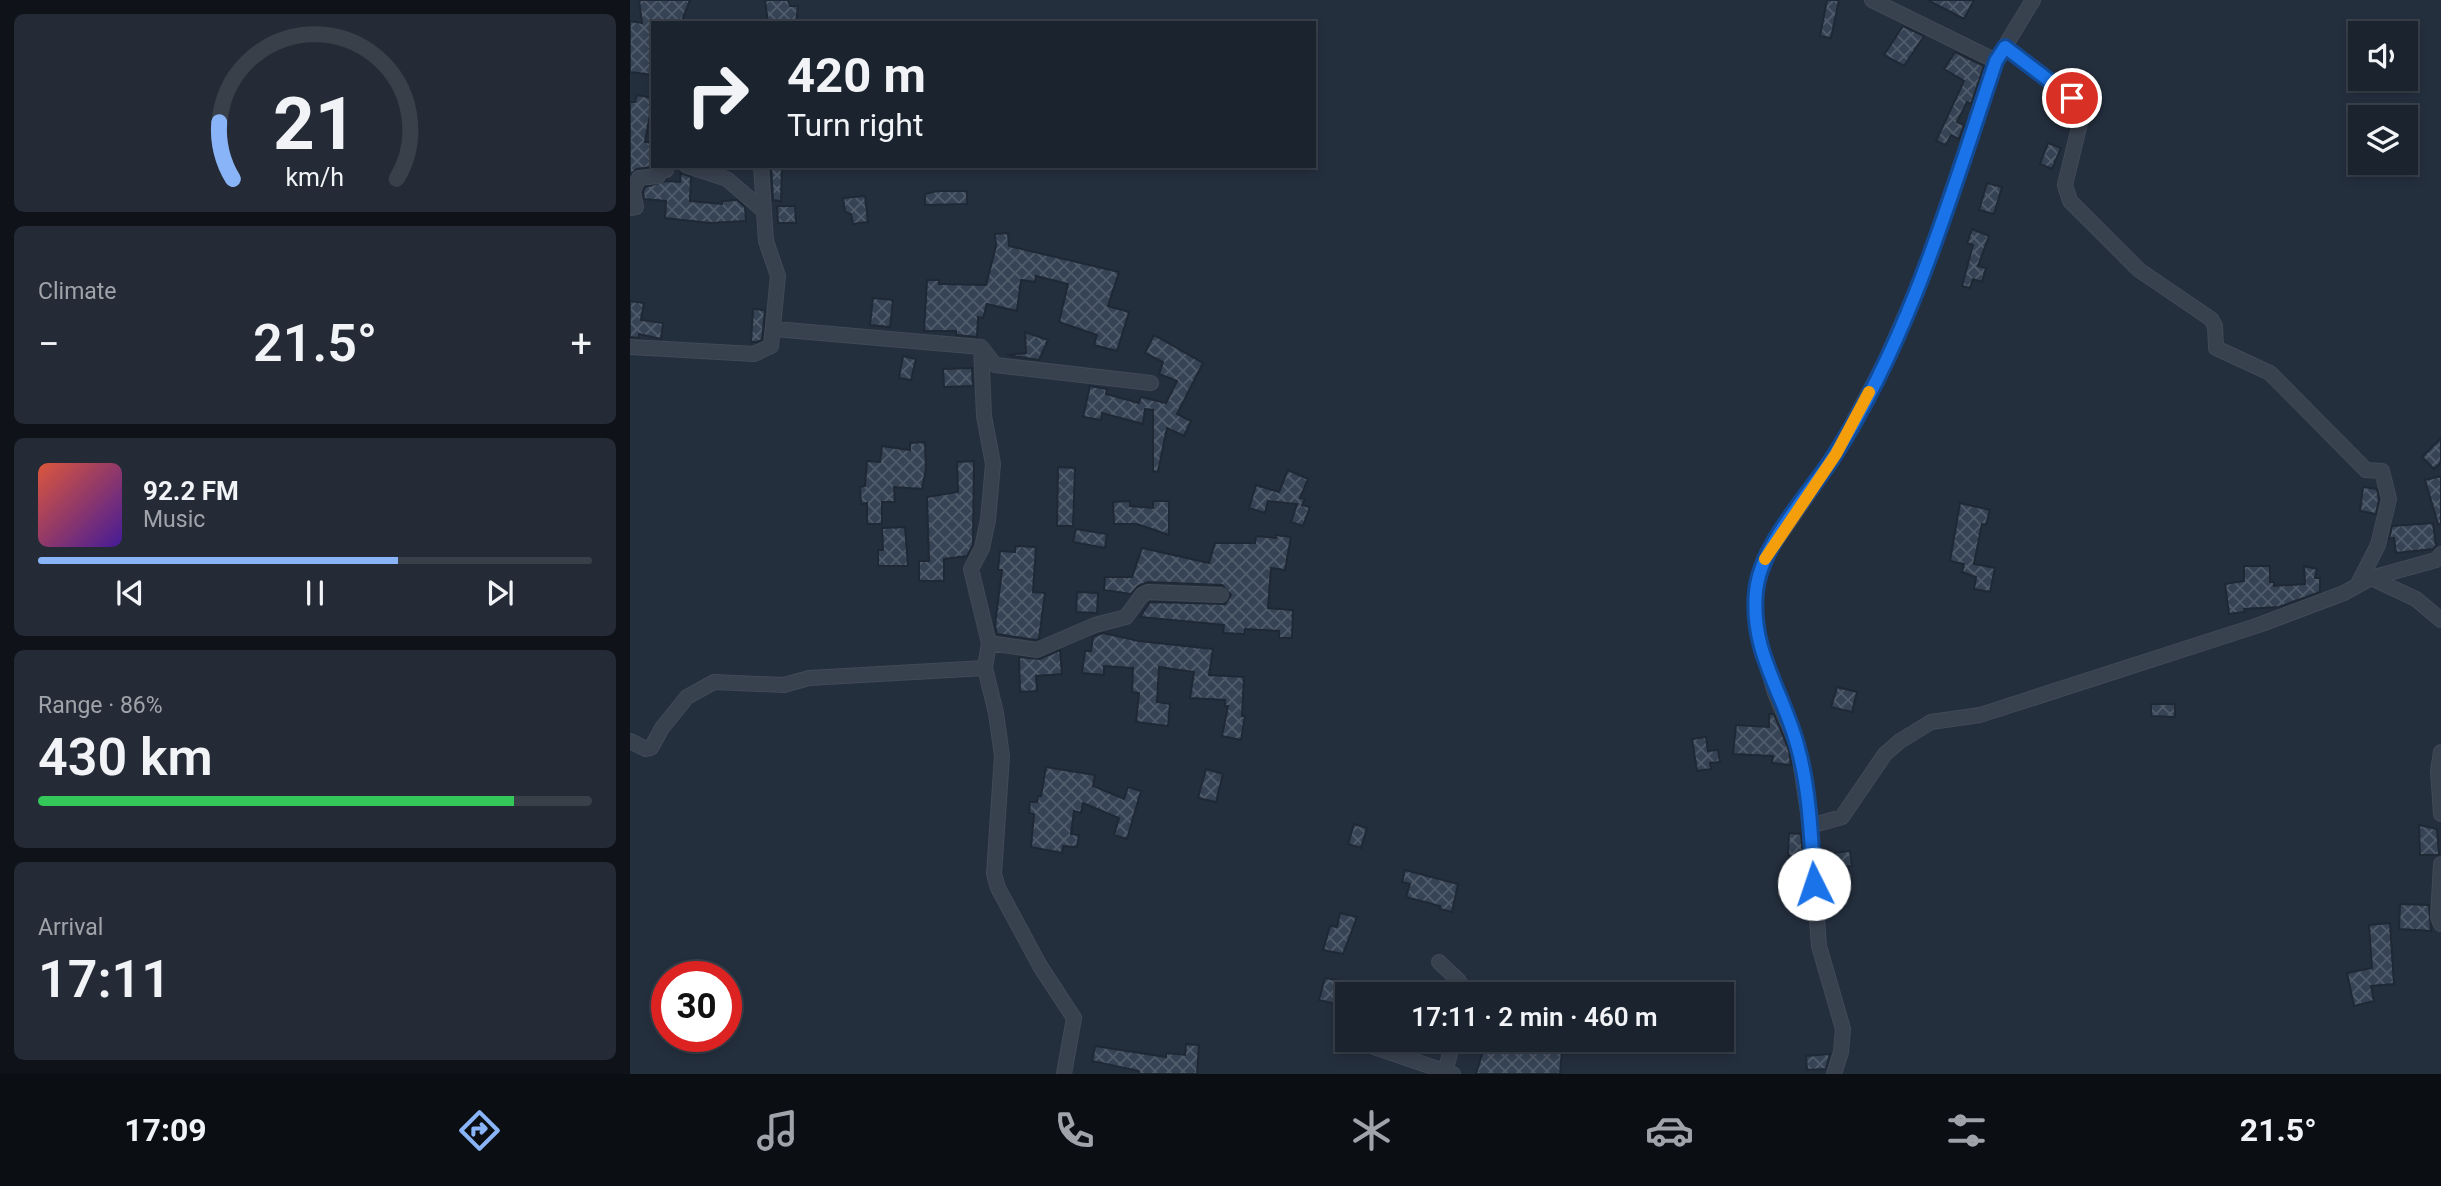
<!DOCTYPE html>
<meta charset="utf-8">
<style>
body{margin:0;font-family:Roboto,sans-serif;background:#242b36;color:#f1f3f6;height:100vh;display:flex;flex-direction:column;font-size:26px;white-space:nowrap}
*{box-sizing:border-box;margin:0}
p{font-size:23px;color:#a0a4aa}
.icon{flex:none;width:38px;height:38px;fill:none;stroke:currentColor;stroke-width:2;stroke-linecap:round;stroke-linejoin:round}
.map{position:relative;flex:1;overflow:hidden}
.details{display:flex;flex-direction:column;gap:14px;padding:14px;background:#0f1319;width:630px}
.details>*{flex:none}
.guide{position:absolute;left:21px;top:21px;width:665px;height:147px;border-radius:0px;box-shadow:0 4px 10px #0003,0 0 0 2px #39404a;background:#1b232e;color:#f1f3f6;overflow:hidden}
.controls{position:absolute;left:1718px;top:21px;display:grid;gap:14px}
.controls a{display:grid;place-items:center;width:70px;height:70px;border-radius:0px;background:#1b232e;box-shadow:0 4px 10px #0003,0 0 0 2px #39404a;font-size:35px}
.speed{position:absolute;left:21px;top:961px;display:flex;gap:14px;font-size:35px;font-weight:700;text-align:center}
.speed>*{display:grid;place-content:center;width:91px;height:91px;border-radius:50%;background:#1b232e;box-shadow:0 4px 10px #0003,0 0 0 2px #39404a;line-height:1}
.speed .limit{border:10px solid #d22;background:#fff;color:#111}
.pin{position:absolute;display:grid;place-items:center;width:60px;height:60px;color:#fff;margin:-30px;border:4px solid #fff;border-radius:50%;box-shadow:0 2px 7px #0007}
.me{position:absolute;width:77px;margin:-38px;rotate:356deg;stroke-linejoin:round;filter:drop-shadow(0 0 5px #0008)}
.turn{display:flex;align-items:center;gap:24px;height:147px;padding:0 21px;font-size:32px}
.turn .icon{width:91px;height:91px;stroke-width:2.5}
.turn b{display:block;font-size:49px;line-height:60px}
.big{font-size:52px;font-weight:600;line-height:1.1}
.details .tile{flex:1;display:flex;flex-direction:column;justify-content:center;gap:10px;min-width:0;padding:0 24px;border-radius:10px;background:#242b36}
.details .dial{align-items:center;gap:0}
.dial svg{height:182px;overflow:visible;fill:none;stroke:#39404a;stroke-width:7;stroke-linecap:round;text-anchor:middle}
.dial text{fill:#f1f3f6;stroke:none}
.song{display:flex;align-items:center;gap:21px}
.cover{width:84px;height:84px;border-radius:10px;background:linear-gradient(135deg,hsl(10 70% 55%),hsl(260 70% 35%))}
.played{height:7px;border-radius:4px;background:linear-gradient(90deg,#8ab4f8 65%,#39404a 65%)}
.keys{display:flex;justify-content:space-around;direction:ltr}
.heat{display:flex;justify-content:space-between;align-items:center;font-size:38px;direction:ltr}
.charge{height:10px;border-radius:5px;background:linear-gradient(90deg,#34c759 86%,#39404a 0)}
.trip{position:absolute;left:705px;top:982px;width:399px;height:70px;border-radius:0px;background:#1b232e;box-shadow:0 4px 10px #0003,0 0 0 2px #39404a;font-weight:600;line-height:70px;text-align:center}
.tab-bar{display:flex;height:112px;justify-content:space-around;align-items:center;background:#0b0e12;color:#a0a4aa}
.tab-bar .icon{width:49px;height:49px}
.tab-bar .current{color:#8ab4f8}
.tab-bar b{font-size:32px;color:#f1f3f6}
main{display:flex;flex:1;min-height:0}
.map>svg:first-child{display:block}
</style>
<main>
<section class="details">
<div class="tile dial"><svg viewBox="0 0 100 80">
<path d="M14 69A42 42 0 1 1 86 69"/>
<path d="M14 69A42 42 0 0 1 8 44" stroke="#8ab4f8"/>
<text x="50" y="56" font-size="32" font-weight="700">21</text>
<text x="50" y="72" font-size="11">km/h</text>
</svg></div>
<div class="tile"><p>Climate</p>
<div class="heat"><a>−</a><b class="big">21.5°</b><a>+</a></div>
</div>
<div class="tile">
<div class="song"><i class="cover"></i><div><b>92.2 FM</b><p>Music</p></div></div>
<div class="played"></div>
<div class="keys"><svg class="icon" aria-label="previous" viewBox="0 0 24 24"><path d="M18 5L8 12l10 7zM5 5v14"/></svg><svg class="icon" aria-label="pause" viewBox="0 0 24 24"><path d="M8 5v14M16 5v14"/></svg><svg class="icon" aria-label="next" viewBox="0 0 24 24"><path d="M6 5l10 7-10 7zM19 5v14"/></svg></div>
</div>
<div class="tile"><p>Range · 86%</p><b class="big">430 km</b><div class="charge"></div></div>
<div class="tile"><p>Arrival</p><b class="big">17:11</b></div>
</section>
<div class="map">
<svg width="1811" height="1074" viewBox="0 0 1811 1074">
<defs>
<pattern id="building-cross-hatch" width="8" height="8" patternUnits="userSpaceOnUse" patternTransform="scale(1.75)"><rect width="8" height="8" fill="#364354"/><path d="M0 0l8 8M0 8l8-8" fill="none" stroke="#515c6b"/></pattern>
</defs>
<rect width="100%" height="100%" fill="#242f3e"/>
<path fill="url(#building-cross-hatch)" stroke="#1f2835" stroke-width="2" d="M9 0H60L51 23H23V75L0 72V21L12 23Z
M135 0H158L160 6H168L166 23H138Z
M1197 0H1209L1201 38 1190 36Z
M1298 0H1344L1334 19Z
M1273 26 1294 36 1274 66 1254 55Z
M1325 52 1354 66 1341 104 1337 102 1327 122 1334 125 1329 139 1321 135 1316 145 1306 141 1334 81 1314 69Z
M7 95 23 98 15 142 23 143V163L21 167 7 169 0 175V102H5Z
M1418 143 1431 148 1422 169 1410 164Z
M141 166H152L151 201 143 200Z
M51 173 61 177 60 201 92 204V201L107 200 115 207 116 221 80 223 35 218 36 201 14 199 13 192 15 187 36 181 50 182Z
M1357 183 1372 187 1364 214 1349 210Z
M307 191H337V204L295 205V194Z
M235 196 238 222 223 224 221 214 215 212 213 198Z
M147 206H165L166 223H148Z
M1342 229 1359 236 1348 266 1356 268 1352 282 1343 279 1340 288 1332 286 1343 245 1337 243Z
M378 233 379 246 489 272 478 306 499 312 487 351 464 345 467 335 429 322 438 284 406 276 405 282 391 280 387 311 357 304 353 318 348 317 347 337 326 335V331H294L297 280H309V284L356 285 366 246 365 234Z
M243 298 263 300 260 327 240 325Z
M0 301 14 303 11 320 33 323 31 339 9 334V338L0 337Z
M123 309 135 310 132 340 127 342H121Z
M395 332 418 340 409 360 377 355 396 353Z
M524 335 573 363 547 414 561 421 554 436 537 428 528 472 523 471V410L515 409 513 424 472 413 471 420 453 417 460 386 477 389 476 394 509 403 511 397 536 403 547 381 529 374 533 362 515 353Z
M273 356 286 359 281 380 269 378Z
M342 368 343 386 314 387 313 369Z
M1811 438V462L1804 469 1792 457Z
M295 442 296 469 292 489 264 487 265 502H252V524H237V503L231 504 230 487 235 486 237 461 250 462 252 446 280 450V443Z
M344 461 343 545 337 556 314 559V581H289V561H299L297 497 328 492 327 462Z
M428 467 445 468 443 526H427Z
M658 470 678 479 670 498 675 499 672 505 680 507 673 526 661 522 667 504 638 501 635 513 619 508 626 485 649 492Z
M1811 476V524H1808L1795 480Z
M1733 487 1747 489 1749 499 1746 514 1730 511Z
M500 501V506L523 508V501H539V535L507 524H484L483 502Z
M1330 503 1360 510 1356 525 1352 524 1344 564 1365 568 1360 592 1344 589 1346 577 1332 572 1334 564 1320 561Z
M1803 523 1806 546 1803 549 1766 553 1764 538 1759 539 1762 526Z
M275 527 278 566H248V550H253L252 528Z
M446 529 477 534 475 548 443 542Z
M646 535 661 537 655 570 641 568 638 608 663 610 662 638H649V631L615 629 614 634 593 633 594 625 510 617 520 602 595 604 601 595 592 585 518 582 508 586 501 594 474 590 475 577H502L512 548 579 563 585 543H625L626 536 646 538Z
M385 546 406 547 403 592 415 593 409 639 406 640 367 634 365 625 372 570H368L370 551 385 552Z
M1614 566H1640V582H1644V586L1675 584 1674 566 1687 569 1685 578H1690V592L1649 607 1614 609 1615 612 1599 614 1595 584 1614 581Z
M447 592 468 593 467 613 446 612Z
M473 633 509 641 583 649 579 675 614 677 612 716H615L611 740 592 736 598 706H595V700L560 698 564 672 529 667 527 702 540 704 538 726 506 722 509 693 502 692 503 668 474 666V675L452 673 455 651H461L463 637Z
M430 650 432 674 406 676 407 691 390 692 389 657 410 659Z
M1207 687 1227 692 1222 712 1201 707Z
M1521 704H1545V717L1521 716Z
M1139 714H1144L1159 750 1161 765 1142 763 1143 756 1103 754 1106 725 1139 727Z
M1076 737 1078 751 1088 750 1090 762 1080 763 1081 769 1067 771 1062 739Z
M416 767 465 775 463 786 494 799 498 787 511 791 497 839 484 835 489 818 453 803 451 813 444 811 441 834 449 835 447 847 433 846 432 853 401 847 404 814 399 813 400 802H407L408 796H411Z
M576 769 593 774 586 802 568 798Z
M724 824 737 828 731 848 718 844Z
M1789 825 1807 829 1809 855H1790Z
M1159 833 1171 834 1173 856H1158Z
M1220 851 1222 866 1205 868 1203 853Z
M775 870 828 884 822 912 810 909V906L776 897 780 884 772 882Z
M1770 904 1799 905 1801 931 1769 929Z
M710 913 727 917 713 954 693 950 700 926 707 927Z
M1760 923 1764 984 1741 986 1744 1001 1724 1006 1717 973 1742 968 1739 925Z
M695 978 712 981 706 1004 689 1000Z
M856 1040H933L930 1074H846Z
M556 1044 569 1045 567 1074H509V1071L462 1061 465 1046 536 1057V1053L555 1055Z
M1200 1054 1196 1069 1177 1070 1176 1056Z"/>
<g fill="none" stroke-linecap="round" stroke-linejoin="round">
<defs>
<path id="minor" d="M1242 0 1366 61
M1375 47 1435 93 1447 106 1450 123 1435 185 1440 201 1509 270 1581 319 1585 326 1586 348 1640 373 1736 470 1752 471 1759 499 1748 545 1727 586
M57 166 97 179 134 211
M0 208 6 207 3 191 9 178 28 176 30 169 36 170 37 166
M145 329 351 347 354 416 363 464 358 520 352 548 341 569 359 643 355 668 366 713 372 756 364 874 368 888 410 966 444 1018 434 1074
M0 347 124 354 141 346 148 276 136 241 131 166
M352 348 365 365 521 383
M1741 578 1786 599 1811 620
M359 643 407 650 465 625 496 617 512 595 518 592 591 595
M0 741 16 749 21 748 32 728 57 697 84 682 154 685 179 678 355 668
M1811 752 1808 771 1811 814
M1180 826 1212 817 1255 754 1270 741 1301 722 1350 715 1629 625 1714 593 1741 578 1806 560 1811 554
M1811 864 1808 917 1811 924
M809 962 829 981 835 994
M721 1045 741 1046 823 1074
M815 1071 824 1040
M1204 1074 1211 1052 1213 1029 1189 946 1180 826 1168 747 1145 693 1129 639 1125 605 1128 578 1139 551 1206 454 1254 364 1295 270 1366 61 1403 0"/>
</defs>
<use href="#minor" stroke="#414a57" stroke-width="16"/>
<use href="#minor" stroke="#38414e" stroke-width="14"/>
</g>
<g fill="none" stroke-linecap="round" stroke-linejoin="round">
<defs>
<path id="route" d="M1184 884C1181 839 1180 792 1168 748 1154 693 1120 652 1126 592 1130 545 1179 495 1204 456 1281 336 1321 195 1366 61L1375 47 1442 98"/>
</defs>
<use href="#route" stroke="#114b97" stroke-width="18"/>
<use href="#route" stroke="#1a73e8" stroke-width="12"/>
<path stroke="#f59e0b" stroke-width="12" d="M1135 559 1206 454 1239 392"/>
</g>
</svg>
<div class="controls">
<a><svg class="icon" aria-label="sound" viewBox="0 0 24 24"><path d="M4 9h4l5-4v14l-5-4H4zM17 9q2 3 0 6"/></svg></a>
<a><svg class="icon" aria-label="layers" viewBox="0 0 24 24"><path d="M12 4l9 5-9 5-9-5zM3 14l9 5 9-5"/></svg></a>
</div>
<div class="speed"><div class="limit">30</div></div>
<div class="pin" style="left:1442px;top:98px;background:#d93025"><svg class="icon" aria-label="arrive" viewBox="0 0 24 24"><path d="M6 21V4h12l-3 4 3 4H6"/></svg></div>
<svg class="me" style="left:1184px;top:884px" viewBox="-20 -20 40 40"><circle r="19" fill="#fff"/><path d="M0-13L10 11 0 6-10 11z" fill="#1a73e8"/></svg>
<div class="trip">17:11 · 2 min · 460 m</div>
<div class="guide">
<div class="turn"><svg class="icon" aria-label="right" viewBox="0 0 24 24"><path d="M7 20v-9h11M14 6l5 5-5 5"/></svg><div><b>420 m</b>Turn right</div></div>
</div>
</div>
</main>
<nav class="tab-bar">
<b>17:09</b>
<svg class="icon current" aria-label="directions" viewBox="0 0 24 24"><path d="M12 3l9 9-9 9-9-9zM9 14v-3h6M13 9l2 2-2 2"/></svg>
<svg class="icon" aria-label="music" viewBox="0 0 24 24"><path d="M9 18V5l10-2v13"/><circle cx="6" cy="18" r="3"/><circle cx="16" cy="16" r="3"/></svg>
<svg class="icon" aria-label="phone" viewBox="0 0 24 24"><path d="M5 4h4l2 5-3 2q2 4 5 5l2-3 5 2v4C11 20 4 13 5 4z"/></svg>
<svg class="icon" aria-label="climate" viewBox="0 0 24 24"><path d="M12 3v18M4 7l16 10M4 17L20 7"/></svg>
<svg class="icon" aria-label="car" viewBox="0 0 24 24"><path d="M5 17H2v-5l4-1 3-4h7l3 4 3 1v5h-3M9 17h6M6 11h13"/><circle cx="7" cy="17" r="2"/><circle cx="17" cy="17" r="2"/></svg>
<svg class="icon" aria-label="filters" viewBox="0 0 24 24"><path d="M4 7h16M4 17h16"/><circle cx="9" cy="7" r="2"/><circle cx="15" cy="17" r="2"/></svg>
<b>21.5°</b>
</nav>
